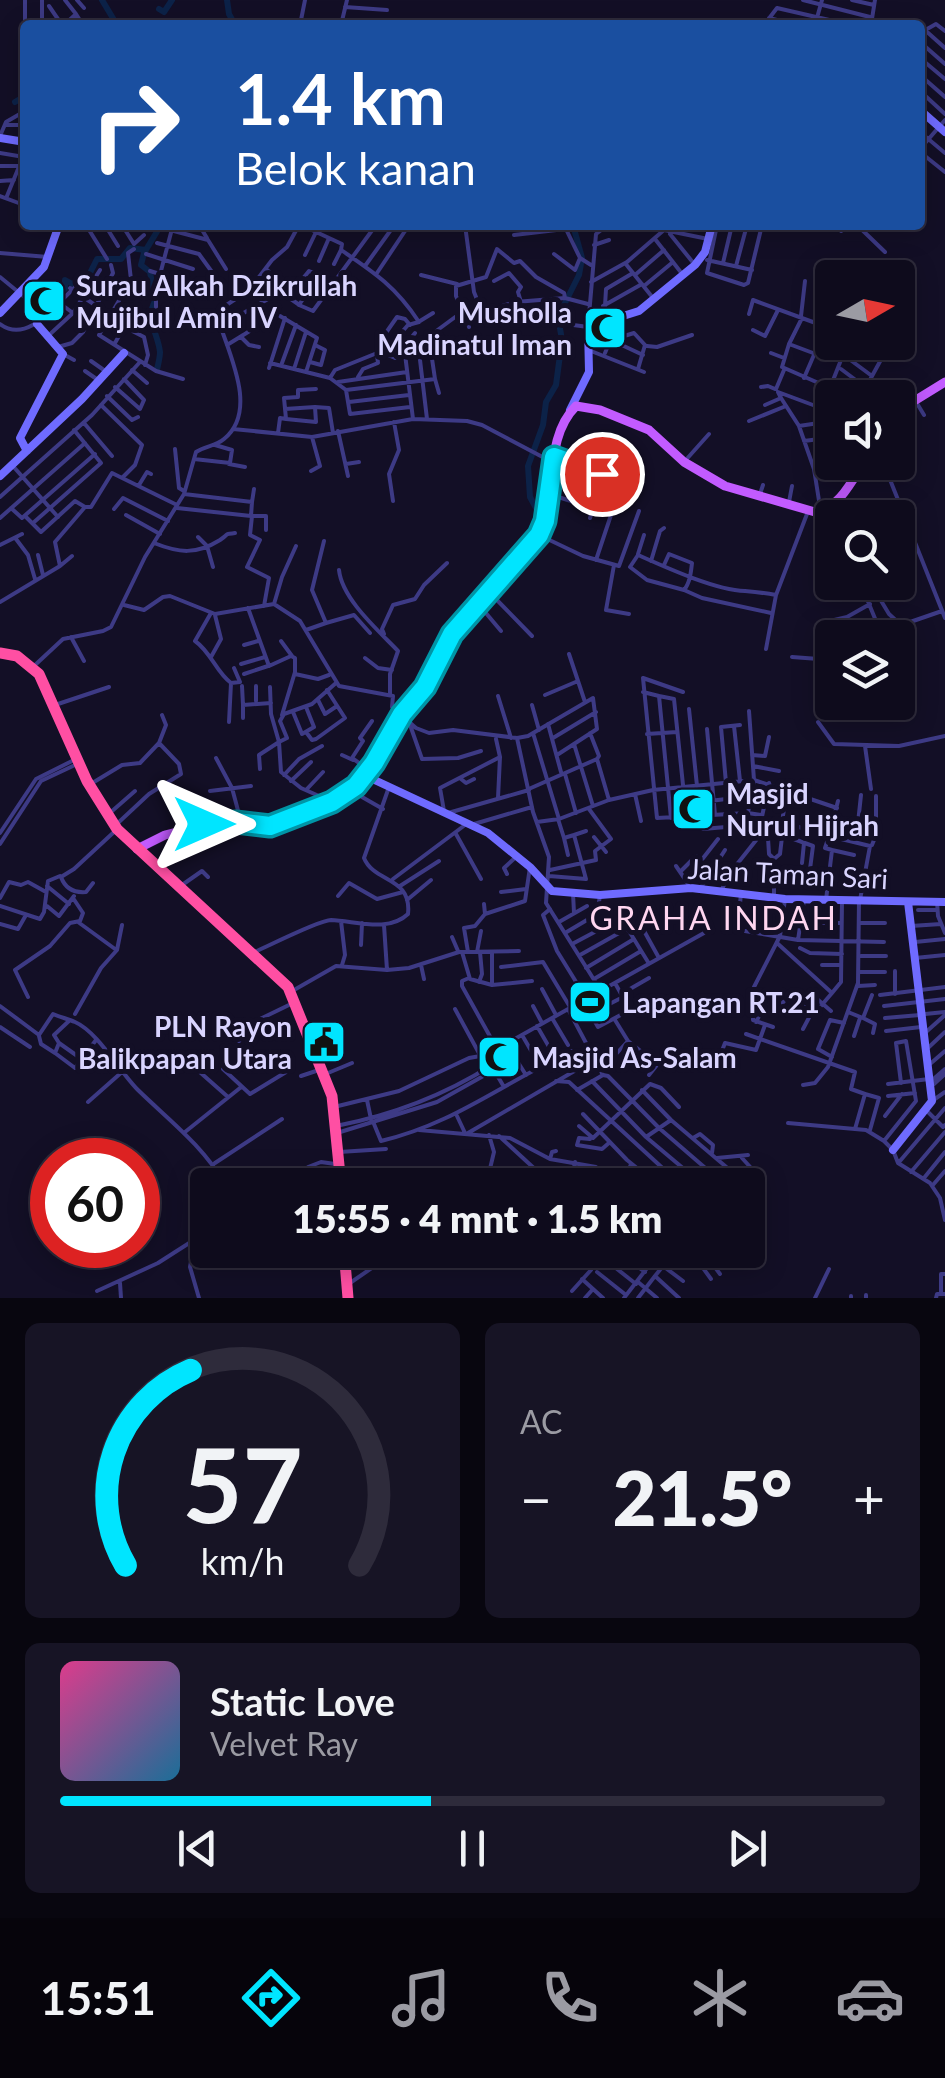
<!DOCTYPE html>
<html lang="id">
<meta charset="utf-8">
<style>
body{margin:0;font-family:Lato,sans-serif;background:#171425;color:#f1f3f6;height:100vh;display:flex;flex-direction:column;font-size:38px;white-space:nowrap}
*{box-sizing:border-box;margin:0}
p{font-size:32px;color:#9b9ba3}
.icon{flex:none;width:55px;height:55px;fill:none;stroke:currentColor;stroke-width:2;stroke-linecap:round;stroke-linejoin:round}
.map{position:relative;height:1298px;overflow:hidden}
.side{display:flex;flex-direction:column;gap:25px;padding:25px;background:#08060f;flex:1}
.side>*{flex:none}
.guide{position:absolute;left:20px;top:20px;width:905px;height:210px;border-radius:10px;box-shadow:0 5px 25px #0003,0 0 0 2px #2e2b3b;background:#1a4fa0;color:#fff;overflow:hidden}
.needle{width:65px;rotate:81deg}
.fabs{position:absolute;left:815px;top:260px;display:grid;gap:20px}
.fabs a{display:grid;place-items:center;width:100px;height:100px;border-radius:10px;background:#0e0b1c;box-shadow:0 5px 25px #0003,0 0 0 2px #2e2b3b;font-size:50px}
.speed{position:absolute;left:30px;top:1138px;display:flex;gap:20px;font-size:50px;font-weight:700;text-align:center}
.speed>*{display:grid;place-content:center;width:130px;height:130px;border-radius:50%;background:#0e0b1c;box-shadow:0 5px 25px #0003,0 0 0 2px #2e2b3b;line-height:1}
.speed .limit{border:15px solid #d22;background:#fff;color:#111}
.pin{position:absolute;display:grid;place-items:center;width:85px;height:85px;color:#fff;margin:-42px;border:5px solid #fff;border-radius:50%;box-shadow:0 2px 10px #0007}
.me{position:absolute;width:110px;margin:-55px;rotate:90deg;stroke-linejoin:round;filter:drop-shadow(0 0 8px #0008)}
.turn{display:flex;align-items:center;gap:35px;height:210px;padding:0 50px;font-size:45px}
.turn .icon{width:130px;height:130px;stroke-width:2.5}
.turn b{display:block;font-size:70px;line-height:85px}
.big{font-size:75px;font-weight:800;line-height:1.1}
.side .card{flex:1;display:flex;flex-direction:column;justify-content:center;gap:15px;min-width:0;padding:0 35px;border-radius:15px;background:#171425}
.side .dial{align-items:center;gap:0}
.dial svg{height:260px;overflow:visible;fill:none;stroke:#2e2b3b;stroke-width:7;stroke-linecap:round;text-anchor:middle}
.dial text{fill:#f1f3f6;stroke:none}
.song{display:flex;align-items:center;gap:30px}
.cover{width:120px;height:120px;border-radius:15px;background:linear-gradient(135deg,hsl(330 70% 55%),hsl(200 70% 35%))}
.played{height:10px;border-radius:5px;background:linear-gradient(90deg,#00e5ff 45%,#2e2b3b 45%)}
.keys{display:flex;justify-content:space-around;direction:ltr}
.heat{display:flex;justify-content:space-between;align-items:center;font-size:55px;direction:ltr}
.side .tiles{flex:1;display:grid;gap:25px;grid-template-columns:1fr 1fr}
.card:last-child{grid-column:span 2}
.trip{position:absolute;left:190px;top:1168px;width:575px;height:100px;border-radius:10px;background:#0e0b1c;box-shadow:0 5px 25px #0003,0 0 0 2px #2e2b3b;font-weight:800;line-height:100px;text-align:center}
.tab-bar{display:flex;height:160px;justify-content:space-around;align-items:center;background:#06040b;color:#9b9ba3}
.tab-bar .icon{width:70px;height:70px}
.tab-bar .selected{color:#00e5ff}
.tab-bar b{font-size:45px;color:#f1f3f6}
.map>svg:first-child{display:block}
</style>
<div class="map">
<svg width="945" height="1298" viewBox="0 0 945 1298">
<rect width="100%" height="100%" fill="#130f26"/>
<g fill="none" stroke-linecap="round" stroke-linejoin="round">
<path stroke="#0c2248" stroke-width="6" d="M102 0 117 25
M227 0 229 14 235 25
M159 9 164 12 172 0
M15 102 25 96
M42 310 58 299V291L65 289V280L72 284 90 273 97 259H121L130 248 146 250
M157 370C158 364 160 358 160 352 158 333 145 320 155 301L150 272 141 265 144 253 161 225
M536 508 530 497 528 466 543 425 546 402 556 385 562 340 558 317 579 275 582 258 573 225"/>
<path stroke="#3d3a85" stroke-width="4" d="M42 0V24
M77 0 84 8
M803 0 870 17
M852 0 874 5
M49 6 62 25
M345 7 387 10
M76 14 83 25
M769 18 797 25
M342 20 370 22
M64 25 76 14 65 0
M300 25 305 0
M341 25 347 0
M764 25 777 8 851 25
M815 25 822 0
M871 25 875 0
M25 26V0
M926 31 945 48
M920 33 936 24 945 31
M920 42 945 64
M920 58 945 79
M920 75 945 97
M920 91 945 114
M5 125H25
M920 132 945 153
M0 136 6 122 25 111
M920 149 945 120
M920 152 945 172
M0 153 24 157
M0 166H21
M0 181 14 180
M0 196 24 205
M7 196 25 152
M86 225 107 259
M105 225 118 246
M122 225 134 244 144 235
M151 225 208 240 226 269
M199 225 207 238
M301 225 342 244 341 250C375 273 396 287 419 322L408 325 387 349 388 355 395 358 415 333
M465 225 474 292 482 312 515 302 565 298
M564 225 580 258 591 265
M717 225 707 273 744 285 748 283 762 225
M836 225 841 231 851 225
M857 225 885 252
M477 228 488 225
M664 230 708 239
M670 234 695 265
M514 235 565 229
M655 239 683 275
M157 243 199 254 212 272
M594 245 609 240
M134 249 128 253 131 280 99 335 156 371 183 379
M0 253 48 257
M146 254 193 269
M554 254 575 270 580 258
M305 255 316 232
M707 260 752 270
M319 261 329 238
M625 263 653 298
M723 263 732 225
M334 264 341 250
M365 266 393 227
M736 266 747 225
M266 269 291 292
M150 271 183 281
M377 273 405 231
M421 275 457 284
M635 275 664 250
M0 277 45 314
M31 279 45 293
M494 281 509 273 521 287 518 292 521 302
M591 282 627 262 664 230
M644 286 673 262
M70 288 95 305
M156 288 171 292
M126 289 140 297
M58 302 73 313
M117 305 136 315
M299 305 319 275 309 271 288 297 298 304 299 305 313 311 376 225
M603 306 642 284
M156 307V290L173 225
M749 314 753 300 832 329
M280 316 317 338 306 372
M801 316 805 281
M109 319 144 337 148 355 145 365
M420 321 433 313
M604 323 606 289 633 273
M0 324C31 347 61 295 85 279L90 283
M566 324 588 327 596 234 608 225
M221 326 268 299
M469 327 456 296V286L486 277 497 249 514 263 520 261 536 277 564 293 565 298 588 304
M593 327 612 336 605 353
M753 330 765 336 778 310
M48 336 73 313 100 270
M241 337 249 345 259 347
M611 340 634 333 645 345 638 369
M611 340 643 355
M819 340 843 348
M115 343 124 327
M418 343 427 419
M789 344 802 318
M227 345 271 318
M647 346 657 347 692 335
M58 347 72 343 83 332 113 273 111 265
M591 351 644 372
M771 353 784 358
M813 353 789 344 782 367 830 388 821 408
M63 354 74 360
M405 354 413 419
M845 356 872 376
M91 361 108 373
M310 362 321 365 325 350 315 345
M270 363 330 378 346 390 350 414 410 407
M282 363 296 325
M269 368 285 318
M294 369 306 332
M841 369 865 387
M132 370 147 383
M85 371 98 380
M358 377 363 369 378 363 377 355
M330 378 335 370 387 349 383 337 397 317 405 319 410 325
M804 378 826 327
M435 379 431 352 424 340 462 312
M834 379 847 389
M338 382 407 372
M115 387 140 409 144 400 124 379
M761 387 768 386 775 389
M830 388 848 342
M776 389 784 370
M346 390 435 379 439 393
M107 396 132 420 138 417
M781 398 799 426 814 469 820 507
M860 398 883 356 864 342
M915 400 924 415
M349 402 409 395
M101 405 142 445 135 465 123 477
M765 405 781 398 778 392 821 408 819 423
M285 409 315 407
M286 419 316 422 315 407 329 408 333 433
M749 421 786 406
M84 423 112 456
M799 426 832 421
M233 429 312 437 413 419 467 421 482 425 552 462
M338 431 348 476
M278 433 280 418 286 419 284 398 298 397V390L316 389
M804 441 827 438 832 450
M175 449 179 488 184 491
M554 457 601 474
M194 459 230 463 232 450 215 445
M684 462 709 434
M883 462 945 618
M229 464 245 467
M346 464 359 462
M12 465 58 517
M311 471 320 466 312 437
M556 471 580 478
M139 485 147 472 151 474
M184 494 252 502 254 489
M760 494 763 485
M552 495 574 502 579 497
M0 497 92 415 140 362
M393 501 389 474 399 450 394 422
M789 502 792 486
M11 508 22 518 95 454
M177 508 251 516 252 502
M114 509 123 498 168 521
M826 510 832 526
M126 515 160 534
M26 517 41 532 75 501 85 507
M0 518 85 443
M590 518 596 500 614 506 596 560
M33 523 101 463 74 430
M539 535 583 556 619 566 639 511
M198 537 207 546 213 567
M16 539 28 555 35 579
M154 543C179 553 196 555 220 540 232 532 222 535 235 533
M0 545 22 534
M638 554 644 535
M38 555 43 575
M651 561 660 531 664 528
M614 565 606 610 629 614
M664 565 669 554 692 563C691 572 690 583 684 590L647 580 630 567 638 555C665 567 715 590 745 591 756 592 765 593 776 595
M60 566 72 556
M339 570C342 599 378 630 398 651L390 674V695
M860 582 883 638
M874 589 889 614 901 625
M684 590 702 598 771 613
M491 594 532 636
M867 595 882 582
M0 602 60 566 55 542 85 507H91L112 473 177 505
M274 604 282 577 296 546
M124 605 144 610 163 597 170 596 215 614 274 604 300 621 339 686 393 696 392 707 416 728 429 733 453 730 517 738 528 736 593 698 597 729 557 755
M264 606 269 578 247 567 260 540 250 535 252 516H266V530
M480 606 501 631
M248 608 269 666 291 656 295 658V672L282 715
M211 613 195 641C211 652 216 672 231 683L229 722
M830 621 847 617 870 604
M326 623 354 615 370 633
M306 630 326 623 312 590 324 541
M384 634 382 629 393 605 415 599 424 585 447 563
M71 637 84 661
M864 638 942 611
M281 641 292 656
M816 642 832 641
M244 645 258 641
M766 649 776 595 807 514
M569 654 585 702
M211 657 221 639 215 615
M792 657 832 660
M365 658 378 668 392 670
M241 664 265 657
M34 666 63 639 103 631 111 627 145 557 184 494 196 452C205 446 216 446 224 439 261 409 225 347 216 312L249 290 272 260 287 247 299 225
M244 674 268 666
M295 674 318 679 329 675
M231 683 240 682 234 668
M242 686 243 705 271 703
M643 692 659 696 671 818
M683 692 643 678 657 818 748 813 761 815
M545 695 578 681
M498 696 511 738
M659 696 674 699 685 804 751 796
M318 700 325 714 337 706
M256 701V686
M55 705 109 687
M243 705V718
M532 705 539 730
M689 709 697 786
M293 712 302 734 314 727 306 707
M409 722 422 759 458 758 481 751
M818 722 834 744 899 746 945 736
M548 724 561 772
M734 726 740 781
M707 729 715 815
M306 732 312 740 316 739 345 718 327 690
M533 733 559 819
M590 733 599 756 597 759
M647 734 677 732
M517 738 533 812 549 857 546 903 601 991
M553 738 596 712
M496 739 500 757 498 798
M159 743 166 725 162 715
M574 744 593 806
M865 746 871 789
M342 755 353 760
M752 755 765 756 769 737
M216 758 232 788 240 818
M753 766 779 771
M260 769 259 755 279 742 271 714 270 687
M369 770 352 758 363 741 360 738 372 721
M565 774 576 813
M284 775 299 759 322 746
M461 779 466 783 474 779
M291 781 311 762
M94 782 122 765 140 763 159 743 179 764 181 774 149 794 119 822
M726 783 721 727 740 725
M769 783 759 831 768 838 769 854 774 859V898
M531 788 597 759 609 800
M306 790 323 772
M210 791 251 786
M787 791 780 834 813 846 810 869
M635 794 641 821
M195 796 196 826
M362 797 383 809
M328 800 301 788 281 772 279 742 287 738 280 721 284 714 312 704 336 683
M444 811 440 788 500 757
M111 812 135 791
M448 813 529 790
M748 813 754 780 749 711
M699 816 703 829 726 827
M558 819 564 838 574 835
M834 820 874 826
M537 822 559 819 609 800 653 790 754 780 837 808
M782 822 829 836 838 801
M858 823 861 795
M474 824 532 807
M0 833 36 779 76 759
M456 834 481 879
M594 837 606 852
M564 838 568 855
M0 844 41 781 75 765
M872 845 876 835V796
M832 850 854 855
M774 859 780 854 782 837
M802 863 804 843
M676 866 691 888
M550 870 596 860 595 851 611 839 589 809
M682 870 696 856
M507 874 504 868 517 856
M549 876 586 879 574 835 586 831
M393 879 465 825
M686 880 718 839
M93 883 86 892C74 893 65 888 61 877L74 869 114 832
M182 885 202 871 208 877
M47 886 69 904
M400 886 439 861
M700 889 725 850
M721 891 730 873 761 834
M501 892 526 889
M573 893 574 913
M338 896 349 883 377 899 403 892
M0 898 9 882 21 885 28 882 46 892
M407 900 431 880
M826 900 832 850 825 848 829 836 870 846 860 900
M937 901 938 916 945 933
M484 904 485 914
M0 906 40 919 44 912 48 881 60 876
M47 906 59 916 74 896
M550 909 543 915 557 951 586 998
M598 909 600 895
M918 910H937
M728 913H739L741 894
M341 921 345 955 342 965
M78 922 115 949
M559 922 587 906
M801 923H841
M860 923H885
M0 924 18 929 26 915
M384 925 387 970
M911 926 941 924
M643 929 659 958
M739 930 798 940 884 942
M565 933 592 917
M452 937 458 951
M798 940 804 900
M915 942 945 939
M574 943 621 918 648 962
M777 943 832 993 841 982 842 901
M361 945 362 923
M800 948 810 953 842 954
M257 951C270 945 320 920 331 920 356 921 388 933 408 914 412 876 374 883 364 858L389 787
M462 952 470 979 492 985V953
M468 952 464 928 475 926 485 914 525 901 530 867
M477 952 481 931
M580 955 628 928
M861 956H886
M915 958 945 955
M421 965 424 979
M822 965H841
M501 967 543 962 570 1007
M586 968 634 939
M860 972H885
M469 978 462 981V986L497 1049
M594 979 641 951
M479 982 482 974 480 952
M492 985 532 981
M858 986 875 985
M542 989 556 1015
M294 990 336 966 387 970 409 968 459 952 519 951
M809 992 831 1011
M623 993 649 978
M895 994V971
M880 995 945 987
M28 997 15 970 50 946 70 923 80 921 83 913 73 898
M583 1000 598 1027 630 1010 615 983
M781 1005 788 996 812 1012
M0 1006 39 1035 53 1014C60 1017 68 1019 75 1022 98 1032 119 1071 138 1090 172 1123 200 1143 226 1185
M533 1006 542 1023
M884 1006 945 999
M455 1009 480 1055
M568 1009 603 1075
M848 1012 863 1018 872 995
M592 1013 623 997
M75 1014 101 968 117 950 122 925
M925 1014 945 1012
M552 1018 568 1045
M863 1018 875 1024 873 1033
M885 1018 920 1015
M70 1020 54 1035 59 1043 55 1053 75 1068 96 1040
M615 1020 628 1041 617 1053
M756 1022 770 995
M0 1027 30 1047
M773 1027 753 1020 754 987 780 936 785 899
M803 1029 812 1012 814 1014 832 993
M886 1031 921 1027
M926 1032 945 1015
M746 1034 855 1072 851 1089 865 1094
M522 1035 540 1066
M39 1036 41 1044 55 1053
M854 1036 860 1018
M239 1041 260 1019 291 1004
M628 1041 657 1064
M59 1043 83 1060
M507 1045 526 1075
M929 1047 945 1032
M832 1057 818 1049 830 1020 844 1023
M185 1059 228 1097
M556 1059 571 1051
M718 1061 725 1043 756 1050 765 1025
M930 1064 945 1051
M223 1069 250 1094 291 1069
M328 1073 352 1063
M649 1075 672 1046
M301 1076 316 1071
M556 1081 569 1082 681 1185
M592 1081 646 1137 703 1185
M930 1082 945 1069
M901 1083 896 1043 906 1041 916 1101 884 1141 893 1150 898 1163 930 1183 940 1198 945 1220
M888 1084 929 1079
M934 1084 945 1074
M803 1085 815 1083 828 1067 858 983 859 900
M577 1090 603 1075 608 1076 659 1128 725 1185
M642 1090 671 1120 764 1199 765 1206 760 1214
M888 1096 915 1093
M367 1100 371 1119
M932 1101 945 1092
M88 1102 122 1072
M334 1107 399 1091 469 1058 486 1055 704 933
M926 1110 943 1127 945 1125
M583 1114 627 1160 658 1185
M457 1116 465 1133
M885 1116 902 1094
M788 1123 866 1130 884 1141
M374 1124 381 1141C449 1125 495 1089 556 1059L537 1026
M336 1126C393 1115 443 1096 492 1065L486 1055
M579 1126 593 1138 650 1084 661 1088 679 1107
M855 1129 865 1094 879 1098 870 1130
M419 1130 510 1138 550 1159 596 1167V1185
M185 1132 240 1088
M337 1133 437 1102 494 1070 504 1087
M468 1133 595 1059
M489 1135 494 1152 488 1177 496 1185
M499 1136 549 1182
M646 1137 671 1120
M693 1138 700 1134 713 1145 712 1153
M590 1139 579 1138 577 1145 602 1149 610 1142
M339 1152 386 1149
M717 1158 748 1155
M742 1158 752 1169
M550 1159 552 1152 556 1151
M900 1161 945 1108
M215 1163 282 1119
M631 1164 627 1175 634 1185
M308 1167 321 1162 335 1164
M911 1172 945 1132
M924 1178 945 1152
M559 1183 567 1185
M315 1185 335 1175
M482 1185 488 1177
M571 1185 575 1162
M932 1186 945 1171
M748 1204 759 1214
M748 1216 760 1214
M196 1224 205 1234
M195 1241 190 1267 199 1298
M501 1250 502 1251
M640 1250 652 1259
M687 1250 695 1257 705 1254 720 1274
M695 1257 711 1279
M626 1258 645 1272
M249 1259 261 1250
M304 1264H344L380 1250
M617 1269 636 1284
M597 1272 626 1295
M655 1276 663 1266 683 1281
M582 1279 603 1298
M638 1282 657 1298
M120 1283 121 1298
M350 1283 379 1263
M97 1291 158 1263 208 1231
M572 1291 591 1270 582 1261 592 1250
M941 1294V1274H945
M866 1295V1298
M851 1296V1298
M585 1298 593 1289
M624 1298 661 1250
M638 1298 655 1276 679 1298
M815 1298 829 1269
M936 1298 937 1294H945"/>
<path stroke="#6f6bff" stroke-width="8" d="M920 110 945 132
M0 138 25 142
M0 313 44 267 59 225
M570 410 589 372 588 327 639 311 695 265 705 252 712 225
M27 451 20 438 63 354 37 324
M0 476 82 399 124 353
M366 776 488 833 530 867 552 891 600 895 691 888 785 899 945 902
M893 1150 932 1101 908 902"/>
<path stroke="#c25bff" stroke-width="9" d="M898 411 945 382
M137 849 165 835 204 825 236 821 270 826 282 823 332 802 356 787 375 763 402 713 425 687 451 634 539 535C559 497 542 440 576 406L600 410 649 430 684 462 725 486 815 512C838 510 852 481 864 462"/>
<path stroke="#ff4fa3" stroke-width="11" d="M0 653 17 656 39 674 87 781 117 829 288 987 332 1096 341 1185
M344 1250 348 1298"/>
</g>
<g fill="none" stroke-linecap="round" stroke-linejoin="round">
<defs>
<path id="route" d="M204 824 236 822 270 826 332 802 356 786 374 763 402 714 425 687 452 634 539 535 545 521 554 457 602 474"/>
</defs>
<use href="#route" stroke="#0095a6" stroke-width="25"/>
<use href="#route" stroke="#00e5ff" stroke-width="18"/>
</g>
<defs>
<symbol id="mosque-square" viewBox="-11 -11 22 22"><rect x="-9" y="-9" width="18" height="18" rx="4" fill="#00e5ff" stroke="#130f26"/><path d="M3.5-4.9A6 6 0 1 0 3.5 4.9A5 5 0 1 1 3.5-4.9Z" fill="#111"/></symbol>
<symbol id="stadium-square" viewBox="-11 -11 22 22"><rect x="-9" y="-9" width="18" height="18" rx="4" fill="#00e5ff" stroke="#130f26"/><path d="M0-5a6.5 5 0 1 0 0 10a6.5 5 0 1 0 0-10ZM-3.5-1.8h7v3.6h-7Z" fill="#111"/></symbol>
<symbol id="civic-square" viewBox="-11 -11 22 22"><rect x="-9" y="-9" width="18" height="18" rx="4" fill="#00e5ff" stroke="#130f26"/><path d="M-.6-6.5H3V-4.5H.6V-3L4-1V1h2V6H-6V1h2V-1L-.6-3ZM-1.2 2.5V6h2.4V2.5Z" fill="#111"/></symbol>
</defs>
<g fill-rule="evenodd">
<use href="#mosque-square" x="19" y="276" width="50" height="50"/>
<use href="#mosque-square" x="580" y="303" width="50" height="50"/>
<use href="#mosque-square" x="668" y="784" width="50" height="50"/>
<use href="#stadium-square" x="565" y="977" width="50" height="50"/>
<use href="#civic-square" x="299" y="1017" width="50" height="50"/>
<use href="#mosque-square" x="474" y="1032" width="50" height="50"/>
</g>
<g text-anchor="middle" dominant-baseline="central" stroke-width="10" stroke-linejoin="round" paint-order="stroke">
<g font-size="28" font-weight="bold" fill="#d9d4ff" stroke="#130f26" text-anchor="start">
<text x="76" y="285">Surau Alkah Dzikrullah<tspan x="76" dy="32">Mujibul Amin IV</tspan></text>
<text x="572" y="312" text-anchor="end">Musholla<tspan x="572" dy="32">Madinatul Iman</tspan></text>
<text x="726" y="793">Masjid<tspan x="726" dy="32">Nurul Hijrah</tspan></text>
<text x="622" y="1002">Lapangan RT.21</text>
<text x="292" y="1026" text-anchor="end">PLN Rayon<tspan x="292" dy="32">Balikpapan Utara</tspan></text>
<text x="532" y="1057">Masjid As-Salam</text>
</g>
<g font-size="28" fill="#d9d4ff" stroke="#130f26">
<text transform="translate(788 873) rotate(3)">Jalan Taman Sari</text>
</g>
<g font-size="32" letter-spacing="2.5" fill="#ffd6f0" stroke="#130f26">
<text x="714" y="917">GRAHA INDAH</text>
</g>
</g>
</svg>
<div class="fabs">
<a><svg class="needle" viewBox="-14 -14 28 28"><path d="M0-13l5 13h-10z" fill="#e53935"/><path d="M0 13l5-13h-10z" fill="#9b9ba3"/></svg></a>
<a><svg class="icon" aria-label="sound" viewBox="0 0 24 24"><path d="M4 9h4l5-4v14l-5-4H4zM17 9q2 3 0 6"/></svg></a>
<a><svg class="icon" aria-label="search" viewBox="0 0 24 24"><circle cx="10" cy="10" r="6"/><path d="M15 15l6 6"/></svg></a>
<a><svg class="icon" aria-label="layers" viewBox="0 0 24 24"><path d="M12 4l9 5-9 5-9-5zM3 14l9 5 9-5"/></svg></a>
</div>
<div class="speed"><div class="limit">60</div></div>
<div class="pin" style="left:602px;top:474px;background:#d93025"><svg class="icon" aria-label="arrive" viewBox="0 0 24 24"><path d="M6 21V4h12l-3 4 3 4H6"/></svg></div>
<svg class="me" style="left:204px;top:824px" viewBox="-20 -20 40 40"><path d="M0-17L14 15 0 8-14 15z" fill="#00e5ff" stroke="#fff" stroke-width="4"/></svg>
<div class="trip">15:55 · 4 mnt · 1.5 km</div>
<div class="guide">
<div class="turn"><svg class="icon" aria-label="right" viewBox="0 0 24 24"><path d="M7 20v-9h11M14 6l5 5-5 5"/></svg><div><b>1.4 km</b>Belok kanan</div></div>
</div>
</div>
<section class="side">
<div class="tiles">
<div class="card dial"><svg viewBox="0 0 100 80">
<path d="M14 69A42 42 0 1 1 86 69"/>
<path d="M14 69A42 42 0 0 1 34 9" stroke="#00e5ff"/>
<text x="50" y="56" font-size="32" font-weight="700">57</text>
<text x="50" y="72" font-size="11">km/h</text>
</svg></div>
<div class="card"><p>AC</p>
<div class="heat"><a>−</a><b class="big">21.5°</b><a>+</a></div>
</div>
<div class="card">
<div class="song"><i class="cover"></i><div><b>Static Love</b><p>Velvet Ray</p></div></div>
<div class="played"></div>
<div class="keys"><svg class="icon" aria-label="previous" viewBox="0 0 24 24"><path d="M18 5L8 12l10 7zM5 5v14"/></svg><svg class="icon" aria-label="pause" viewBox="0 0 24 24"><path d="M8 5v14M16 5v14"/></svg><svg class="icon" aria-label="next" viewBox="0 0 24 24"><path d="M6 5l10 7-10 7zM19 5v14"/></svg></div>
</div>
</div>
</section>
<nav class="tab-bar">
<b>15:51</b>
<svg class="icon selected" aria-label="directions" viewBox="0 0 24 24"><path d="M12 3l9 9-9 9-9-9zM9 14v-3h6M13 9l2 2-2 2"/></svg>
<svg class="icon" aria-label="music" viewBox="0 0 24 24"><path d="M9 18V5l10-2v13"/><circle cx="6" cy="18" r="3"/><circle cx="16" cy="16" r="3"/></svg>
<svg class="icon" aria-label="phone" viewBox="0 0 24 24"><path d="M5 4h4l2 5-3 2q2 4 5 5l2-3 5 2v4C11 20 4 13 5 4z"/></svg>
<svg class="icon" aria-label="climate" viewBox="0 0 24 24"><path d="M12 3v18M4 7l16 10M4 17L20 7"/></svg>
<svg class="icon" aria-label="car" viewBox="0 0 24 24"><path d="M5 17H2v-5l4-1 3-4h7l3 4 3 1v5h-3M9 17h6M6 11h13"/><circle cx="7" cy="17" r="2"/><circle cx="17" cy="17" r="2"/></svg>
</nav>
